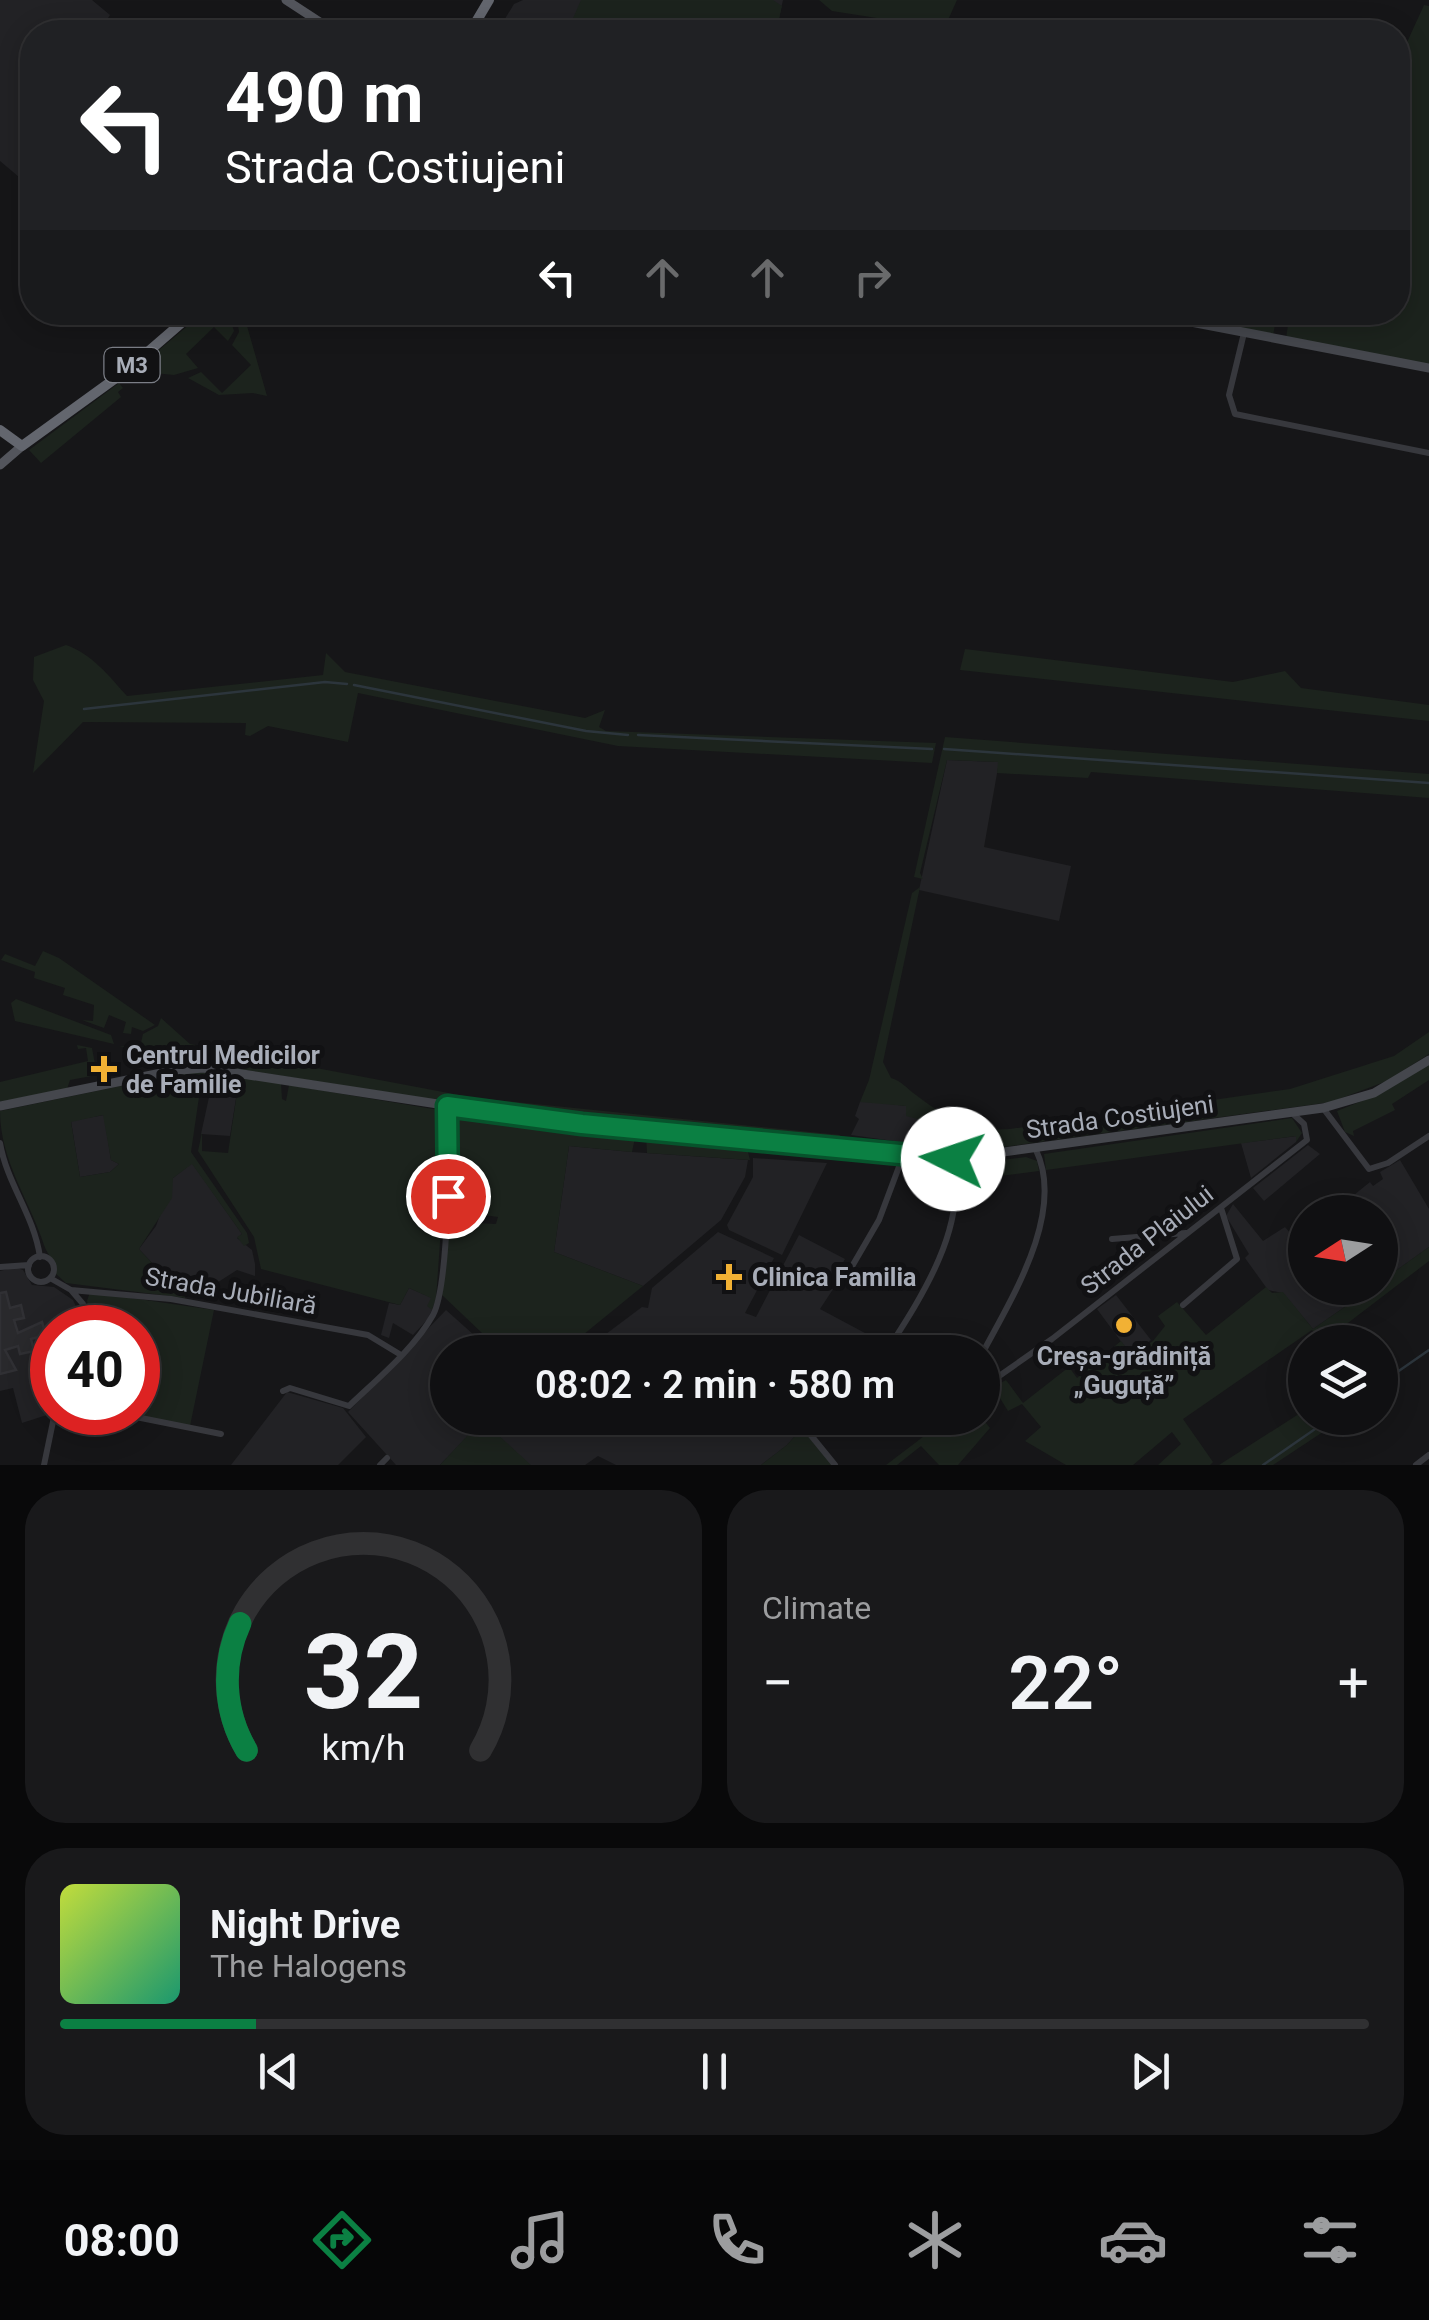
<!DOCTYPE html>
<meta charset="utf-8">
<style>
body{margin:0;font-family:Roboto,sans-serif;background:#19191b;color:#f1f3f6;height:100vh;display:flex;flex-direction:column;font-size:38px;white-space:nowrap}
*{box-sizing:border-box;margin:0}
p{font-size:32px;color:#9c9d9f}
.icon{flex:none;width:55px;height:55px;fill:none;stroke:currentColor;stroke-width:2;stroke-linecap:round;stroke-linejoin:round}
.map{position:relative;height:1465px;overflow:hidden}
.drawer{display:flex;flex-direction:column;gap:25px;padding:25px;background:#09090a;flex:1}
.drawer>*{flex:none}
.guide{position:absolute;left:20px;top:20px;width:1390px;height:305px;border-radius:40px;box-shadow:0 5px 25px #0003,0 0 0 2px #303032;background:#202124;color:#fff;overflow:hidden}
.needle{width:65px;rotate:258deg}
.fabs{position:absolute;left:1288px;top:1195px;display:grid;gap:20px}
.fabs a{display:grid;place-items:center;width:110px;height:110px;border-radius:50%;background:#101012;box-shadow:0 5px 25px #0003,0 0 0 2px #303032;font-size:50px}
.speed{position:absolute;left:30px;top:1305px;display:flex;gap:20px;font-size:50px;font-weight:700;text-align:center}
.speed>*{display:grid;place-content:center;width:130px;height:130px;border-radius:50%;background:#101012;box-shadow:0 5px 25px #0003,0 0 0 2px #303032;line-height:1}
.speed .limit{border:15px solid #d22;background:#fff;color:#111}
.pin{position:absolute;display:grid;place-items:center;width:85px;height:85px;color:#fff;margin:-42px;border:5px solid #fff;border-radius:50%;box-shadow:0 2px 10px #0007}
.me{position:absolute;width:110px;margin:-55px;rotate:274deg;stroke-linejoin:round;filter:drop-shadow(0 0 8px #0008)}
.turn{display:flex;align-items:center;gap:35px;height:210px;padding:0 40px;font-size:45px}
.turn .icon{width:130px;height:130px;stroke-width:2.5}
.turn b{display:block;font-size:70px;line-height:85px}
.lanes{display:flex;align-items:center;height:95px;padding:0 40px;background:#0003;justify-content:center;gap:50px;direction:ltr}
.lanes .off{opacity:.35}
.big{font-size:75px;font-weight:600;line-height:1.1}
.drawer .card{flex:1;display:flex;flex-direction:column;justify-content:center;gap:15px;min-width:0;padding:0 35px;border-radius:40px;background:#19191b}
.drawer .dial{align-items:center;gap:0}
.dial svg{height:260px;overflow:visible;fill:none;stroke:#303032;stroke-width:7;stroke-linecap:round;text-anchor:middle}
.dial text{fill:#f1f3f6;stroke:none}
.song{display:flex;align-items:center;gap:30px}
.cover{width:120px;height:120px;border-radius:15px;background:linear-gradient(135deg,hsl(70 70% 55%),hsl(160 70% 35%))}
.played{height:10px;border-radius:5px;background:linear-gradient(90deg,#0b8043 15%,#303032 15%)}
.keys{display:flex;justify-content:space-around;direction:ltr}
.heat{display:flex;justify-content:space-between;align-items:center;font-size:55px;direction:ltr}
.drawer .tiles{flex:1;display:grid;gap:25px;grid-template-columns:1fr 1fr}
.card:last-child{grid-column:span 2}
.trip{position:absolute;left:430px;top:1335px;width:570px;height:100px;border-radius:50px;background:#101012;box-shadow:0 5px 25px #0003,0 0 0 2px #303032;font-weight:600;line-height:100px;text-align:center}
.menu{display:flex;height:160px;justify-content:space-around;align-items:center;background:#060607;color:#9c9d9f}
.menu .icon{width:70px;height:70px}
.menu .on{color:#0b8043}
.menu b{font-size:45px;color:#f1f3f6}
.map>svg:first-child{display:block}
</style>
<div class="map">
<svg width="1429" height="1465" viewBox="0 0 1429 1465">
<rect width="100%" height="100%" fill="#161618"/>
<path fill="#222225" d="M0 0H92L110 15 99 32H32V188L0 161Z
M523 0H783L776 32H497L514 4Z
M947 760 999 762 984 847 1071 866 1059 921 919 890Z
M211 1088 237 1092 230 1136 201 1134Z
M866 1101 906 1106 922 1117V1122L942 1125 947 1133 945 1152 896 1148 898 1143 894 1141 851 1135 859 1119 855 1116 860 1102Z
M104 1115 111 1160 119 1164 110 1172 80 1177 71 1121Z
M1297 1136 1296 1142 1251 1178 1241 1143Z
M1308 1145 1320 1154 1264 1201 1253 1188Z
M569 1146 632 1152 748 1160 745 1177 721 1220 643 1286 554 1252Z
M753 1158 827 1163 782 1255 729 1230 727 1225 753 1177Z
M1400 1160 1429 1209V1247L1380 1282V1212H1333L1370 1182 1373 1186 1383 1179 1380 1172Z
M192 1163 242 1234 237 1238 252 1250 255 1264V1276L237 1270 201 1293 175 1288 139 1249 156 1226 173 1178Z
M1233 1204 1263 1241 1285 1227 1297 1241 1305 1235V1288H1372L1313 1329 1283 1293 1268 1290 1245 1258 1249 1254 1226 1216Z
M718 1232 774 1258 745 1313 756 1317 799 1235 845 1259 837 1273 841 1277 820 1309 878 1340 867 1352H582L642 1307 648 1308 652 1288Z
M15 1267 23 1270 32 1285 54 1287 73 1300 84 1324 83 1327 52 1328 50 1414 22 1423 13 1388 0 1391V1271Z
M409 1288 432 1298V1310L427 1320 413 1335 393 1323 389 1338 381 1335 389 1303 400 1305Z
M1116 1295 1151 1340 1131 1355 1097 1309Z
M446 1310 493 1352H448V1418H811L787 1445 761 1465H616L598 1456 585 1465H530L482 1421 440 1465H396L348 1412Z
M287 1392 343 1408 366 1437 338 1465H231Z"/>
<path fill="#1c231d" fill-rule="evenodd" d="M581 0H773L782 6 776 32H567Z
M819 0H957L944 29 927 32 928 26 832 11Z
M1424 5 1429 6V365L1286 338 1290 313 1398 312V62Z
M203 313H228L234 331 228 341 214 327 186 354 198 368 174 375 134 371Z
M1156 313H1277L1273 336Z
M237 319 247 326 267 396 253 393 219 395 188 378 201 372 222 393 251 365 232 345 239 332Z
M119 383 123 388 118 392 121 397 41 463 29 450Z
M66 645C92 654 109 676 127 696L323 675 326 653 345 672 585 718 605 710 599 727 606 731 936 743 932 763 618 746 358 693 348 742 268 726 250 736 245 735 246 723 83 722 33 773 44 701 33 680 34 657Z
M965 649 1233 682 1285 671 1301 688 1429 705V721L960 670Z
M945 737 1429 774V798L1091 772 1088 778 997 773 998 762 947 760 920 873 923 879 914 877Z
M920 887 883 1062 891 1078C903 1082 906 1088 916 1095 951 1121 966 1132 1010 1129L1290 1089 1394 1056 1429 1032V1054L1387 1081 1331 1102 945 1155 947 1133 942 1132V1125L906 1116V1106L860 1102 869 1080 912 893Z
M43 951 59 958 155 1025 143 1031 132 1027 131 1034 123 1033 126 1022 109 1015 104 1028 82 1020 93 1021 94 1005 63 995 65 988 34 978 35 972 1 960 5 954 35 966Z
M16 999 111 1035 114 1044 15 1021 11 1003Z
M161 1018 190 1044 475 1098 840 1135 836 1145 530 1115 175 1059 119 1046 140 1047 143 1034 158 1026Z
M77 1045 92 1048 97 1075 70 1080 67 1089 0 1102V1082L88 1061 86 1048 78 1049Z
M1429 1063V1080L1392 1104 1395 1110 1353 1131 1354 1136 1345 1132 1337 1111 1382 1093Z
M188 1072 208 1073 199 1097 191 1152 247 1233 249 1243 244 1246 237 1237 242 1234 192 1164 173 1178 172 1198 139 1249 175 1288 186 1292 185 1298 66 1283 56 1274C55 1261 48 1256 44 1245 30 1201 0 1161 0 1111ZM103 1115 111 1160 119 1164 110 1172 80 1177 71 1122Z
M218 1074 281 1083 282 1099 286 1101 289 1085 439 1110C452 1133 434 1175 422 1197L443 1200 436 1299 432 1310 427 1306 431 1298 409 1288 400 1305 261 1269 254 1237 198 1151 202 1132V1151L228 1153 237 1093 211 1088Z
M454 1111 636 1133 632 1152 569 1146 554 1252 643 1286 562 1352H502L442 1295 450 1203 456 1205 457 1214 478 1223 496 1224 498 1217 470 1213C452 1186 442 1142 454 1111Z
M1292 1118 1302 1133 1296 1142V1136L1046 1170 1044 1154Z
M646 1134 742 1143 747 1148 750 1160 647 1153Z
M1026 1157 1037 1161 1039 1171 959 1181 960 1165Z
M1429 1247V1261L1323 1342 1312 1330 1183 1419 1213 1462 1210 1465H1158L1181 1444 1172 1432 1133 1465H1066L1025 1441 1041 1427 1022 1404 1008 1411 993 1387 1006 1380 1023 1403 1069 1367 1077 1378 1121 1341 1132 1355 1153 1341 1165 1326 1158 1316 1177 1302 1206 1335 1266 1287 1272 1293 1283 1292 1313 1329 1372 1288H1380V1282Z
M90 1292 214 1310 190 1426 122 1413 138 1412V1328L92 1327 87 1301Z
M1305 1410V1418H1344L1273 1465H1219Z
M811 1418 806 1433 833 1465H761L787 1445Z
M954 1418H982L990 1428 958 1465H939L921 1446 897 1465H886L936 1427 944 1428Z
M482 1420 531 1465H440Z"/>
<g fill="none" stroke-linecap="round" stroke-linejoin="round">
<path stroke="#2c353c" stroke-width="2.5" d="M354 685 586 731 628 735
M84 709 325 682 347 684
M638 735 932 749
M944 749 1429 783
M1380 1384 1429 1350
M1263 1465 1331 1418"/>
</g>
<path fill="#29292c" stroke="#303034" stroke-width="2.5" d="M6 1292 10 1308 21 1305 24 1318 14 1320 18 1333 42 1322 46 1335 31 1339 34 1351 20 1354 18 1346 5 1350 16 1370 0 1374V1293Z"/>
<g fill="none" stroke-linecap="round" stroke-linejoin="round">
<path stroke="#37383d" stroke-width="6" d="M1244 333 1229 395 1235 414 1429 453
M1323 1108 1369 1169 1388 1163 1429 1136
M0 1143C7 1184 34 1215 40 1257
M1112 1239 1186 1233
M28 1269a13 13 0 1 1 26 0a13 13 0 1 1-26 0Z
M0 1267 29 1265
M847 1275 879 1220 903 1156
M50 1278 71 1290 171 1299 368 1335 401 1355
M71 1290 83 1304 88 1328
M1183 1305 1237 1259 1221 1208
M886 1352C921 1298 968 1227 953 1159
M982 1354C1011 1299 1066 1213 1036 1150
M982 1388 1052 1339 1307 1140 1304 1124 1292 1113
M283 1391 290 1388 349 1406C377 1379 414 1349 433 1315 449 1286 450 1143 447 1106
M111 1412 221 1434
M817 1418 809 1433 835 1465
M44 1465 55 1412
M380 1465 387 1458
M1416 1465 1429 1455"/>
<path stroke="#45474d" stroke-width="9" d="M1139 312 1429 368
M0 1106 171 1071 203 1068 529 1118 953 1159 1323 1108 1374 1093 1429 1060"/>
<path stroke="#53555c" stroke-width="9" d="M286 0 335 32
M0 465 22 446"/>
<path stroke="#63666e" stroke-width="10" d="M470 32 489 0
M0 430 22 446 127 370 194 312"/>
</g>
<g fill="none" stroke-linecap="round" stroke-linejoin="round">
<defs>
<path id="route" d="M448 1196 447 1106 582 1124 953 1159"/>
</defs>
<use href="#route" stroke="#07532c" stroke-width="25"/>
<use href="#route" stroke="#0b8043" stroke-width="18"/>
</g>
<g fill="#f2b134" stroke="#111113" stroke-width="4">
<path d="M99 1054h10v10h10v10h-10v10h-10v-10h-10v-10h10z"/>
<path d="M724 1262h10v10h10v10h-10v10h-10v-10h-10v-10h10z"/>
<circle cx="1124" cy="1325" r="10"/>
</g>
<g text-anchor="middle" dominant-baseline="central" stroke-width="10" stroke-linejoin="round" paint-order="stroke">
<rect fill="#111113" stroke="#7b7e86" stroke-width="2.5" x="104.5" y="348" width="55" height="34" rx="8"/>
<g font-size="22" font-weight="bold" fill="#a8adb8">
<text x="132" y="365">M3</text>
</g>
<g font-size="25" font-weight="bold" fill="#a8adb8" stroke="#111113" text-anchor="start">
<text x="126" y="1055">Centrul Medicilor<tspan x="126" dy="29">de Familie</tspan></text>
<text x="752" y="1277">Clinica Familia</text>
<text x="1124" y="1356" text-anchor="middle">Creșa-grădiniță<tspan x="1124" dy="29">„Guguță”</tspan></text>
</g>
<g font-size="25" fill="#a8adb8" stroke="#111113">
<text transform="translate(1120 1117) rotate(-8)">Strada Costiujeni</text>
<text transform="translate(1147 1240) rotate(-38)">Strada Plaiului</text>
<text transform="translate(231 1291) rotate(10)">Strada Jubiliară</text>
</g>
</g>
</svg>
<div class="fabs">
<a><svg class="needle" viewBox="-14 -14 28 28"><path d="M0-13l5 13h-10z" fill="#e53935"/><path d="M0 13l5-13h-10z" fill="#9c9d9f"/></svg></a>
<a><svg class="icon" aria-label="layers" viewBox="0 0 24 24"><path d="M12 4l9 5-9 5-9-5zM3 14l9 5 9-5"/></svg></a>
</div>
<div class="speed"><div class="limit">40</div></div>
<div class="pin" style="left:448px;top:1196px;background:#d93025"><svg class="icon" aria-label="arrive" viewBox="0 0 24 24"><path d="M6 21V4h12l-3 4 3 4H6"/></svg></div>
<svg class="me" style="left:953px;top:1159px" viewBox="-20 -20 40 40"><circle r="19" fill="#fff"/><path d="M0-13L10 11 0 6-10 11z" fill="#0b8043"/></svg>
<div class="trip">08:02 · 2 min · 580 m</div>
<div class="guide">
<div class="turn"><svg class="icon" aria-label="left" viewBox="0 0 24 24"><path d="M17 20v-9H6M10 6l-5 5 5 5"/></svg><div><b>490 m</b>Strada Costiujeni</div></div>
<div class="lanes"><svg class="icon" aria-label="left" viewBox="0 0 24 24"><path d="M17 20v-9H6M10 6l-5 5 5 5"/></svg><svg class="icon off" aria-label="ahead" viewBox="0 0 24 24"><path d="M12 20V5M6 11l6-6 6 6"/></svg><svg class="icon off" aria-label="ahead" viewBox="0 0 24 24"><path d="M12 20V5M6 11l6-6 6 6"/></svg><svg class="icon off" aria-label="right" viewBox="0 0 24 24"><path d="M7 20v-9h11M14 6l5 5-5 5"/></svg></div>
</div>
</div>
<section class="drawer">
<div class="tiles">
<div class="card dial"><svg viewBox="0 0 100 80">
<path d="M14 69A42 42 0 1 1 86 69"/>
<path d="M14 69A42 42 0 0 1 12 30" stroke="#0b8043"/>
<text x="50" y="56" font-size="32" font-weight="700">32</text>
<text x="50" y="72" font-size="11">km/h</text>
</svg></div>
<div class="card"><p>Climate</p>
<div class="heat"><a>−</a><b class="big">22°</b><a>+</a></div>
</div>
<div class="card">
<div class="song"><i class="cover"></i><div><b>Night Drive</b><p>The Halogens</p></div></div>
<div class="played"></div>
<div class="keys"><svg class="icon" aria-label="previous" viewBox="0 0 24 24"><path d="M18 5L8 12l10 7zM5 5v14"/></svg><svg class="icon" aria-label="pause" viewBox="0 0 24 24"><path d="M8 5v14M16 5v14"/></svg><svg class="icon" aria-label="next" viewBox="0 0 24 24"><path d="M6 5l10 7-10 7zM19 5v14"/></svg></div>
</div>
</div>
</section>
<nav class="menu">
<b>08:00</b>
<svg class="icon on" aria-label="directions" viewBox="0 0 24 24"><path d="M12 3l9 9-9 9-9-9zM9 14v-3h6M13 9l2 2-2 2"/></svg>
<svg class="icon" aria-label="music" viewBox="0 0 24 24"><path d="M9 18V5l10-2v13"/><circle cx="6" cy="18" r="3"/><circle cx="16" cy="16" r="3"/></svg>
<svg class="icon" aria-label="phone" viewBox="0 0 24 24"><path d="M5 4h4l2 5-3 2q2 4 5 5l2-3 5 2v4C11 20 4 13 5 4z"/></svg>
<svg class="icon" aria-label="climate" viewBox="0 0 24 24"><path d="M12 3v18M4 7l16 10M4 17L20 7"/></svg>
<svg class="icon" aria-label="car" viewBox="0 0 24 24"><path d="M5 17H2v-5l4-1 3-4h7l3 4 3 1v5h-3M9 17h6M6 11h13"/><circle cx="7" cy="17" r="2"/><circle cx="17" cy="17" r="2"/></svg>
<svg class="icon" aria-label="filters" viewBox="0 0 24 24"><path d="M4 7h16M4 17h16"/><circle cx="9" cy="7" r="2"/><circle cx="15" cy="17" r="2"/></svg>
</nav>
